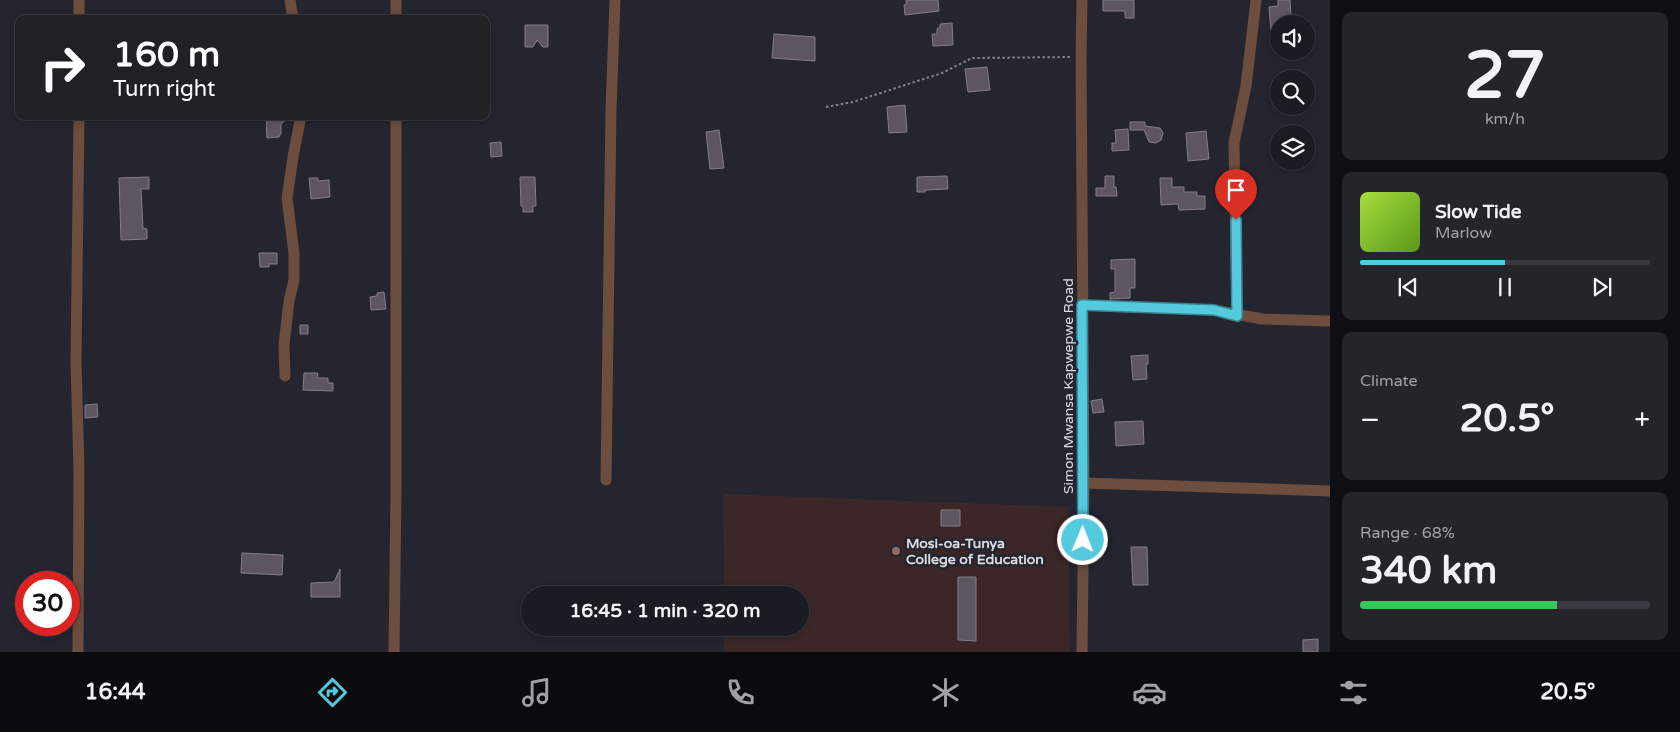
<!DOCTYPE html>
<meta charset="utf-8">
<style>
body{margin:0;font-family:"Varela Round",sans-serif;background:#24252b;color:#f1f3f6;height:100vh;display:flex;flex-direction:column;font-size:19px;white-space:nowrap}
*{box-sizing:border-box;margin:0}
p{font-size:16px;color:#a0a1a6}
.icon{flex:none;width:28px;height:28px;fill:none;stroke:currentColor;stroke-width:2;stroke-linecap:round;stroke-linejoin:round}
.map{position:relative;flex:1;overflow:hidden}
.sheet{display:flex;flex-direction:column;gap:12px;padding:12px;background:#0f0f13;width:350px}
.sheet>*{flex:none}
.guide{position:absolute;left:15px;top:15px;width:475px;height:105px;border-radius:10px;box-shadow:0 2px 8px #0003,0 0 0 1px #393a41;background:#202124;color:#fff;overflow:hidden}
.buttons{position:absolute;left:1270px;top:15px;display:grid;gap:10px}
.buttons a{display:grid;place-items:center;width:45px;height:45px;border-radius:50%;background:#1b1c23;box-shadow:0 2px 8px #0003,0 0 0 1px #393a41;font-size:25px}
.speed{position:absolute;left:15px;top:571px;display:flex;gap:10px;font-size:25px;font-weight:700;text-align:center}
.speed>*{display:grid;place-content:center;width:65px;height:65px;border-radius:50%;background:#1b1c23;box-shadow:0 2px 8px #0003,0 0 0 1px #393a41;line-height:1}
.speed .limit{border:8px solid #d22;background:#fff;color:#111}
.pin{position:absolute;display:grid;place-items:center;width:42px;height:42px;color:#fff;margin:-51px -21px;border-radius:50% 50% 50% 0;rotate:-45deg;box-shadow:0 0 5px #0007}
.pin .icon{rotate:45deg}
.me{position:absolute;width:55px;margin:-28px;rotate:1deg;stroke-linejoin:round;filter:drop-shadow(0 0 4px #0008)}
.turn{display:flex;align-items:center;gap:18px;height:105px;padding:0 15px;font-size:22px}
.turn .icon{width:65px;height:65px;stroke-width:2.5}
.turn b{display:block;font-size:35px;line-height:42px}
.big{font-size:38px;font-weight:800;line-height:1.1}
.sheet .card{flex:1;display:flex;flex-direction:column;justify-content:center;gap:8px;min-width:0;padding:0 18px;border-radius:10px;background:#24252b}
.sheet .dial{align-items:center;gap:0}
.dial b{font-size:65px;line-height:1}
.song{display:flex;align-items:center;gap:15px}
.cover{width:60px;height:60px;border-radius:8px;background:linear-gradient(135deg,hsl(80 70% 55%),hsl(90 70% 35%))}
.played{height:5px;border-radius:2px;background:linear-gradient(90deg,#55cadf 50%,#393a41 50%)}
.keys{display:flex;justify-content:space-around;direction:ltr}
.heat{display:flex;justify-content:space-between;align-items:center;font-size:28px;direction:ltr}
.charge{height:8px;border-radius:4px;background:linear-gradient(90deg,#34c759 68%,#393a41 0)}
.trip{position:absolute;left:521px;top:586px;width:288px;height:50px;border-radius:25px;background:#1b1c23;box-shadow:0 2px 8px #0003,0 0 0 1px #393a41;font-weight:800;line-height:50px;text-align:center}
.tab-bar{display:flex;height:80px;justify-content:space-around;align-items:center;background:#0b0b0e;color:#a0a1a6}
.tab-bar .icon{width:35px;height:35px}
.tab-bar .current{color:#55cadf}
.tab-bar b{font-size:22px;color:#f1f3f6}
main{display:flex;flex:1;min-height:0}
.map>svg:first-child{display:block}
</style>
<main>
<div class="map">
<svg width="1330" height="652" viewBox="0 0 1330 652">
<rect width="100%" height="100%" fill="#24252f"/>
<path fill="#3b2728" d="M723 494 1068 507 1070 652H724V628H800V595H724Z"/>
<path fill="#5d5660" stroke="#847c87" d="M906 0H938L939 11 905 15 904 5H906Z
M1103 0H1134V18H1125V11H1103Z
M1278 0H1290L1291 15H1297L1298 24H1279V31L1271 32 1269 7 1278 6Z
M952 23 953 45 933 46 932 34H937V29L940 27V24Z
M525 25H548V47H543L537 40 533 47H525Z
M774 34 815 37V61L772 58Z
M987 67 990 90 968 92 965 69Z
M905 105 907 132 889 133 887 107Z
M266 116H290L281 124V133L279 137 267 138Z
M1130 122H1145V126L1160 128 1163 133 1161 140 1156 143 1149 142 1144 130H1130Z
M1128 129 1129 150 1112 151V143H1116L1115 130Z
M719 130 724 168 710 169 706 132Z
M1206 131 1209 159 1188 161 1186 133Z
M501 142 502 156 491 157 490 143Z
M947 176 948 189 925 190V192H917V177Z
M1105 176H1114V187H1116L1117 196H1096V188H1105Z
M149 177V189H141L143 228 147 229V239L121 240 119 178Z
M520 177H535L536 206H533V212H523V207L521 206Z
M309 178H318V181L329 180 330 197 311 199Z
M1160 178H1172V187H1184V192H1197V196H1205V209L1179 210 1178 204 1161 205Z
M259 253H277V264H269V267H260Z
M1135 259V288H1130V298L1110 299V293L1115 292V269H1111V260Z
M384 292 386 309 371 310 370 297 377 296V293Z
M300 325H308V334H300Z
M1148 355V364H1146L1147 379 1133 380 1131 356Z
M304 373H318L317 378H328V383H333V391L303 390Z
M1102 399 1104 412 1093 413 1091 401Z
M97 404 98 417 85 418V405Z
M1143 421 1144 444 1116 446 1115 422Z
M941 510H960V526H941Z
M1131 547H1147L1148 585H1133Z
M242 553 283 555 282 575 241 573Z
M340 569V597H311V583L334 582Z
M958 577H976V641L958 640Z
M1318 639V652H1303V640Z"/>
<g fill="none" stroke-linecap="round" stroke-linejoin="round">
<path stroke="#82838b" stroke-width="2" stroke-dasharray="2.5 2.5" stroke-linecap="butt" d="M826 107 853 102 942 73 972 58 1071 57"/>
<path stroke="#6c4d3e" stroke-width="11" d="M79 0V19
M290 0 293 19
M396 0V19
M1083 305 1214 310 1262 319 1330 321
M1237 316 1234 143 1246 86 1256 0
M285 376 284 345 289 301 294 280V253L287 198 293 157 301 116
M606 480 611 109 615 0
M1084 483 1330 491
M78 652 79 470 76 362 79 116
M394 652 396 490V116
M1082 652 1084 483 1081 57 1082 0"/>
</g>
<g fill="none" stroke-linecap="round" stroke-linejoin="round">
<defs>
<path id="route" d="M1083 540 1082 305 1214 310 1237 316 1236 220"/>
</defs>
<use href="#route" stroke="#378391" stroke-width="12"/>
<use href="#route" stroke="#55cadf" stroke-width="9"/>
</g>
<circle fill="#8d6e63" stroke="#24252f" stroke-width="2" cx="896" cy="551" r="5"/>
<g text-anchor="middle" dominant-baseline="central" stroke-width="5" stroke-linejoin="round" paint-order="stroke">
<g font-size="14" fill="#dadbe1" stroke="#24252f">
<text transform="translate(1068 386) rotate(-90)">Simon Mwansa Kapwepwe Road</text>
</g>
<g font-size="14" font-weight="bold" fill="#dadbe1" stroke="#24252f" text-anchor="start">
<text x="906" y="543">Mosi-oa-Tunya<tspan x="906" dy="16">College of Education</tspan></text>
</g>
</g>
</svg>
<div class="buttons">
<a><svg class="icon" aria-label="sound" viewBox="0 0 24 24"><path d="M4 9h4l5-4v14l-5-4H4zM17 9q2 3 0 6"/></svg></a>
<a><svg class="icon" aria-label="search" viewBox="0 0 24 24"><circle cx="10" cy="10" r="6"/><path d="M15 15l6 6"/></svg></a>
<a><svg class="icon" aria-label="layers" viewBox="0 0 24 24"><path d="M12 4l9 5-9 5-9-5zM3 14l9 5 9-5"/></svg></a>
</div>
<div class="speed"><div class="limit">30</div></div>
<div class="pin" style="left:1236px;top:220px;background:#d93025"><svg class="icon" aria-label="arrive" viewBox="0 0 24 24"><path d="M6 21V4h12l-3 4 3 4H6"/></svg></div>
<svg class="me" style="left:1083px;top:540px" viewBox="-20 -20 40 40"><circle r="17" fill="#55cadf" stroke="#fff" stroke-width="3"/><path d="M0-11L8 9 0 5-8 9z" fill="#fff"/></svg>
<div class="trip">16:45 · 1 min · 320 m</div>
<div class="guide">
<div class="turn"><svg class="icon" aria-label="right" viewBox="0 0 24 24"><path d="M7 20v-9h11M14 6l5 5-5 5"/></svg><div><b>160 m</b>Turn right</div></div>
</div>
</div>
<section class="sheet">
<div class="card dial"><b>27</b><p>km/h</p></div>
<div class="card">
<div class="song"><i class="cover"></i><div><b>Slow Tide</b><p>Marlow</p></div></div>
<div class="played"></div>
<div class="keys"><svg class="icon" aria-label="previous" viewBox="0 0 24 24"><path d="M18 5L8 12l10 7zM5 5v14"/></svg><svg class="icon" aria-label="pause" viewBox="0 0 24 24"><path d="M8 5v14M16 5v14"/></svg><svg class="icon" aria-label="next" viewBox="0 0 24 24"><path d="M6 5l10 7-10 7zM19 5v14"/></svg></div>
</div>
<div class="card"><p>Climate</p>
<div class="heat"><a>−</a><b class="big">20.5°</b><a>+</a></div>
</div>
<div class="card"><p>Range · 68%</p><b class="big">340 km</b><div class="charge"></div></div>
</section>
</main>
<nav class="tab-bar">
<b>16:44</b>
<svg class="icon current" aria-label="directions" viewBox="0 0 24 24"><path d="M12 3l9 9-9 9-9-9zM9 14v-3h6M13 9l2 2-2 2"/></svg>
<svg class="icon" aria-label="music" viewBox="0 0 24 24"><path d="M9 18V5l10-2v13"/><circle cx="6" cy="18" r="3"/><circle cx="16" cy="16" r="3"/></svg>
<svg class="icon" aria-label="phone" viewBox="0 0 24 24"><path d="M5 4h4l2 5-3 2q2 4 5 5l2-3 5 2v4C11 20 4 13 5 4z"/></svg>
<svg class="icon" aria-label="climate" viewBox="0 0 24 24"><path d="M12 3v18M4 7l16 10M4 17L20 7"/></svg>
<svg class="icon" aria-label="car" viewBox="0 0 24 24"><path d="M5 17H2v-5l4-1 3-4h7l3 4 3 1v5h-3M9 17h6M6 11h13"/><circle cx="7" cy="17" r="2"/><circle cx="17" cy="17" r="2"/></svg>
<svg class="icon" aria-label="filters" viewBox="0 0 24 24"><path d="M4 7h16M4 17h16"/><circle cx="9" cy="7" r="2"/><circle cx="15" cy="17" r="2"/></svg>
<b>20.5°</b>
</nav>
